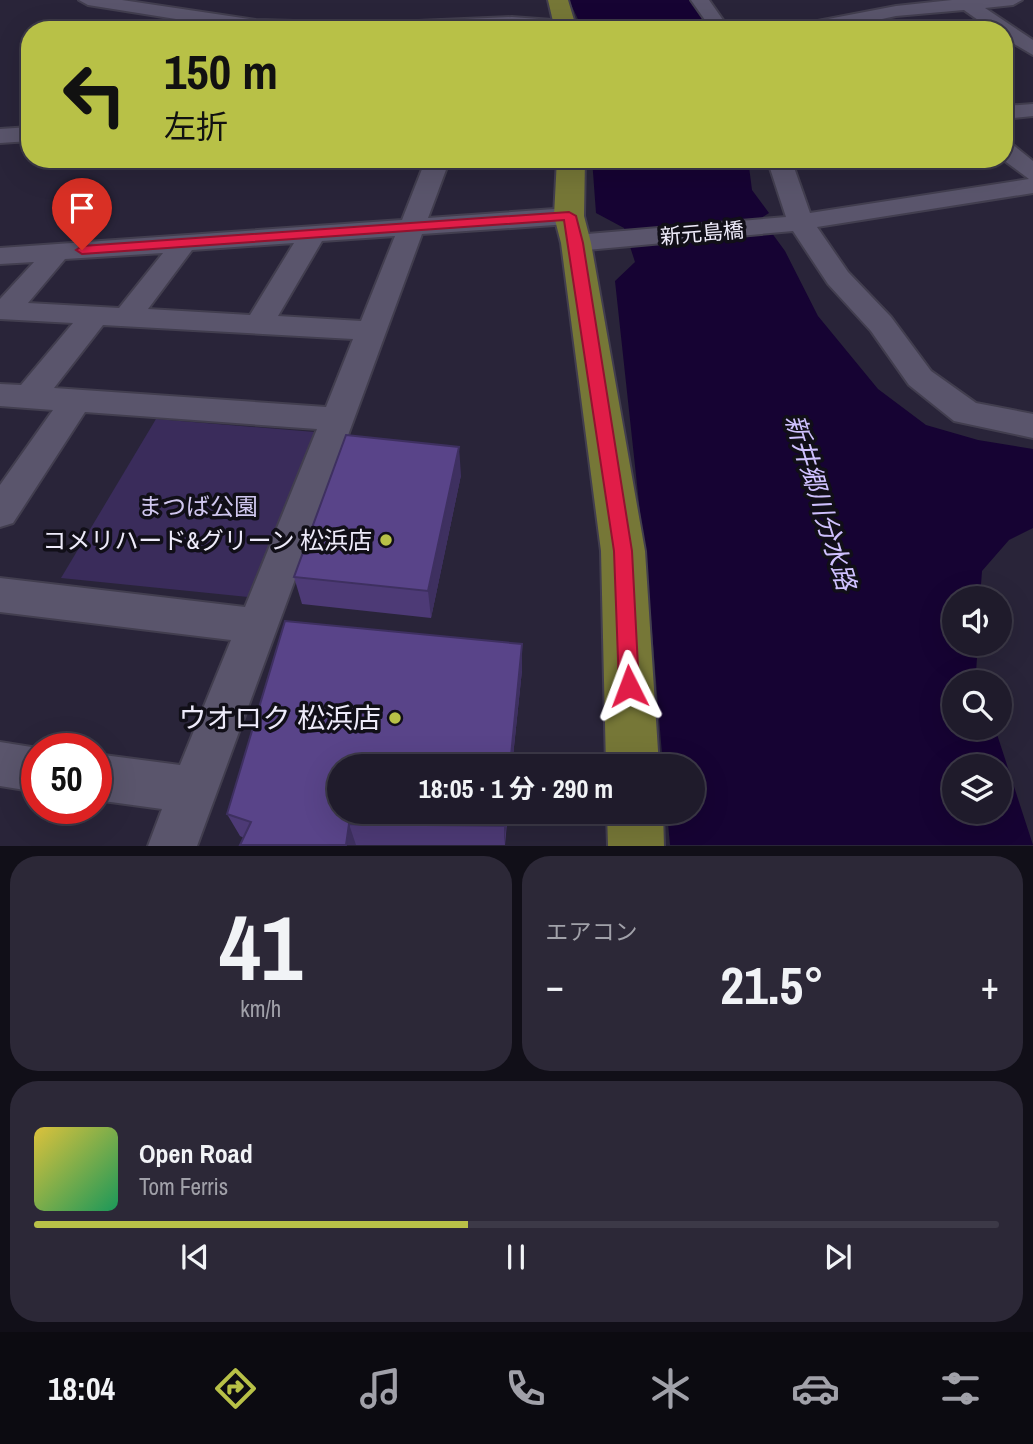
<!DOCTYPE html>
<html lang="ja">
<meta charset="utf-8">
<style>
body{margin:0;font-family:"Archivo Narrow","Noto Sans JP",sans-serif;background:#2c2837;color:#f1f3f6;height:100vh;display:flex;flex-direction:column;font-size:26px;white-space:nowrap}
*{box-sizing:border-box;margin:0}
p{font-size:23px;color:#a1a1a9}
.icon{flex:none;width:38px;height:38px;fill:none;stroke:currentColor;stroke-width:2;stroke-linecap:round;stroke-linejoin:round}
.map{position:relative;height:846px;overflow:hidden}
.drawer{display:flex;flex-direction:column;gap:10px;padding:10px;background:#110f18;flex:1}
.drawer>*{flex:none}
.guide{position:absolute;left:21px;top:21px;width:992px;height:147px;border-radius:28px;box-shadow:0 7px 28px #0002,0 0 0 2px #3c3947;background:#b8c147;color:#111;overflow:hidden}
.fabs{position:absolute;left:942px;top:586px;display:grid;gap:14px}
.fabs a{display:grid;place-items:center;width:70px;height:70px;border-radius:50%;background:#1f1b2b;box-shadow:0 7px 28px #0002,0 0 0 2px #3c3947;font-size:35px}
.speed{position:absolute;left:21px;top:733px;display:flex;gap:14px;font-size:35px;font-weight:700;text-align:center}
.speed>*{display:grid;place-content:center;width:91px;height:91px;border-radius:50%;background:#1f1b2b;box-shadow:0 7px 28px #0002,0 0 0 2px #3c3947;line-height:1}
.speed .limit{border:10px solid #d22;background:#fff;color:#111}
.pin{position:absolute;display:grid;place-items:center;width:60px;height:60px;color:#fff;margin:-72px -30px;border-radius:50% 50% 50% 0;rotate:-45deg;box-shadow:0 0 7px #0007}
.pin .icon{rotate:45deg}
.me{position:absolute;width:77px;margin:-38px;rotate:357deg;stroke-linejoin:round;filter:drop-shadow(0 0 5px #0008)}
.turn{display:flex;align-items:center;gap:24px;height:147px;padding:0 28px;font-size:32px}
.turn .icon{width:91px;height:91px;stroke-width:2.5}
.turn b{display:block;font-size:49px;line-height:60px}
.big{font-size:52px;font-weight:700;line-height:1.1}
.drawer .card{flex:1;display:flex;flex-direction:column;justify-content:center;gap:10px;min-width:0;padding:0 24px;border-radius:28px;background:#2c2837}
.drawer .dial{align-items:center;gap:0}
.dial b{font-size:91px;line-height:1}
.song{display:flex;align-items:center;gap:21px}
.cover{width:84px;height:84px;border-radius:10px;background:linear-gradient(135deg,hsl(50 70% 55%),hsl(150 70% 35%))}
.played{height:7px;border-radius:4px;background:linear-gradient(90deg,#b8c147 45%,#3c3947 45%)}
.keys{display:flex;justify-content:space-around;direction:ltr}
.heat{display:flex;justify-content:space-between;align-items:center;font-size:38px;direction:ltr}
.drawer .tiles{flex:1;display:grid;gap:10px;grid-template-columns:1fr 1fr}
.card:last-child{grid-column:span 2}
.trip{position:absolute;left:327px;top:754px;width:378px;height:70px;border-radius:35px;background:#1f1b2b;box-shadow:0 7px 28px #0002,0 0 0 2px #3c3947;font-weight:700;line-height:70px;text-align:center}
.tab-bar{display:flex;height:112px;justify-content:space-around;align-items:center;background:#0c0b11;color:#a1a1a9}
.tab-bar .icon{width:49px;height:49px}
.tab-bar .on{color:#b8c147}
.tab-bar b{font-size:32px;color:#f1f3f6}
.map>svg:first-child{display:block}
</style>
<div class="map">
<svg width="1033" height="846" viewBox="0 0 1033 846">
<rect width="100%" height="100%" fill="#292439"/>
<path fill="#3a2c5b" d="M156 419 315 432 248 597 61 578Z"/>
<path fill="#160333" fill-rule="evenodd" d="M569 0H693L710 30H583Z
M592 159H748L752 190 769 213 761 218 785 251 818 316 878 389 926 425 978 440 1033 449V528L1009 540 982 571 980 598H954V644H978L976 672 979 682H954V728H995L1033 845H670L667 812H693V766H663L649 595 615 281 635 262 624 228 596 213ZM954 766H999V812H954Z"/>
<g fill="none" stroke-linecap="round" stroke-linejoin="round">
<defs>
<path id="minor" d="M79 0H122L256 20 372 23 512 17 566 21 575 27 573 30H245L88 5Z
M691 0H709L730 30H712Z
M952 0H1022L1013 5 985 8 1033 40V55L1004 38V30H992L964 10 896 16 831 30H793L802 24 896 6Z
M1033 104V116L1004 119V106Z
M30 127V141L0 143V129Z
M1004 142 1012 144 1033 161V193L817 227 848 272 891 317 931 371 976 403 1033 414V438L954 421 909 385 871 331 828 284 793 231 576 251 567 249 563 243 567 237 576 235 786 217 767 159H791L810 213 1029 179 1002 159Z
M426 159H450L428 218 569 208 578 211 582 216 578 221 569 224 422 234 197 846H148L162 809 96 800V754L180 765 231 640 0 612V578L245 607 317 429 85 412 13 523 0 527V485L53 410 0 406V384L21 385 73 323 0 319V299L34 262 0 264V248L402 220ZM395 236 361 321 278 316 322 241ZM294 243 250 315 148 309 192 250ZM163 253 119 308 28 303 65 259ZM103 325 353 339 326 407 54 388Z
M0 742 44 749H37V792L0 786Z"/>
<path id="major" d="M548 0H568L577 30H555Z
M557 159H585L584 216 591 243 645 551 659 766H606L601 551 561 243 554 216Z
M607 812H663L664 846H608Z"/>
</defs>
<use href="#minor" stroke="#423e4f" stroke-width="4"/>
<use href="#major" stroke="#423e4f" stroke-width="4"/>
<use href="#minor" fill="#5a556c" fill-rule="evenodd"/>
<use href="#major" fill="#767737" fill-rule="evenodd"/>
</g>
<path fill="#4d3a76" d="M461 475 431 618 302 604 294 577Z
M522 670 512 766H340L508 812 505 845H240L244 838 240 836 227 814Z"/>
<path fill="#3e3060" d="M459 447 461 475 431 618 428 591Z
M522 644V670L512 766H510Z
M505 812H508L504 845V826Z
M349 824 356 845H346Z"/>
<path fill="#594489" stroke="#3e3060" stroke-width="2" d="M346 435 459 447 428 591 294 577Z
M285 621 522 644 510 766H340V812H505L504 826 349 824 346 845H240L251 822 227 814Z"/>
<path fill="#e11d48" stroke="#92132f" stroke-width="2" d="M569 212 576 216 583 243 632 551 639 686 636 693 629 695 622 693 619 686 614 551 564 220 82 254 76 250 82 246Z"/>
<g fill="#b8c147" stroke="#110f18" stroke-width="2.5">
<circle cx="386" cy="540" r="7"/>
<circle cx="395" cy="718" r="7"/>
</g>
<g text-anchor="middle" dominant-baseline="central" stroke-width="7" stroke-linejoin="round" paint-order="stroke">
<g font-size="21" fill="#eeebfa" stroke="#110f18">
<text transform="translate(702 233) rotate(-5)">新元島橋</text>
</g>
<g font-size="24" fill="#d0c7ef" stroke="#110f18">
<text x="198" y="506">まつば公園</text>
</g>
<g font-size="24" fill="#eeebfa" stroke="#110f18" text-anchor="end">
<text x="372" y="540">コメリハード&amp;グリーン 松浜店</text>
</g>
<g font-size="26" font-style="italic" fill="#cfc1fe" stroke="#110f18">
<text transform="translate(821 502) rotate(73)">新井郷川分水路</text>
</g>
<g font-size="28" fill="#eeebfa" stroke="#110f18" text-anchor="end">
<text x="381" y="718">ウオロク 松浜店</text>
</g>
</g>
</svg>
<div class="fabs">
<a><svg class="icon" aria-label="sound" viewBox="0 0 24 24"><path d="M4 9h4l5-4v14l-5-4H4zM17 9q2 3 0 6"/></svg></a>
<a><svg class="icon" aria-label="search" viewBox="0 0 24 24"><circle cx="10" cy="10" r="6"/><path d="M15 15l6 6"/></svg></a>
<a><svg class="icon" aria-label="layers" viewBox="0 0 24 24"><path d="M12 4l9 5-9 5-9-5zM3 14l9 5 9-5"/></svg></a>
</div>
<div class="speed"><div class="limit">50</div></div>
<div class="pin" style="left:82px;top:250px;background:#d93025"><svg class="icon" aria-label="arrive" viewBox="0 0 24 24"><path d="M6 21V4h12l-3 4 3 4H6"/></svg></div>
<svg class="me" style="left:629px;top:686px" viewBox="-20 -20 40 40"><path d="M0-17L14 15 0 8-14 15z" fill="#e11d48" stroke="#fff" stroke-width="4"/></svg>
<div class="trip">18:05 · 1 分 · 290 m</div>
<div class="guide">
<div class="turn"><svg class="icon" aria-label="left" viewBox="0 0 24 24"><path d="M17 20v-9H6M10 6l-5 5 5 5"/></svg><div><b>150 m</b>左折</div></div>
</div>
</div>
<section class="drawer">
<div class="tiles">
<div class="card dial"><b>41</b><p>km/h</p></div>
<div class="card"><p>エアコン</p>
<div class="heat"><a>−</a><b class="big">21.5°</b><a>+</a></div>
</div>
<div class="card">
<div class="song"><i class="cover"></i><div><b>Open Road</b><p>Tom Ferris</p></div></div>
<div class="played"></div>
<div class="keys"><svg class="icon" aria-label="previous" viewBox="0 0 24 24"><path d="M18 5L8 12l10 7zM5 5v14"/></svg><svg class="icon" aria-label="pause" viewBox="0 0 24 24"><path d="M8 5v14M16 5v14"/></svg><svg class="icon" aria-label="next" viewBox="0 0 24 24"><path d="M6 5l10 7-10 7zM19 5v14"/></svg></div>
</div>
</div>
</section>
<nav class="tab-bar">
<b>18:04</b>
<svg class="icon on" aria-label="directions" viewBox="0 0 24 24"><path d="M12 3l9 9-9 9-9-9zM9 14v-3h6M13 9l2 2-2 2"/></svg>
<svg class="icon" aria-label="music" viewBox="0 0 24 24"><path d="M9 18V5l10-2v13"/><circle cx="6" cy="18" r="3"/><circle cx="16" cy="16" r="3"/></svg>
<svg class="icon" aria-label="phone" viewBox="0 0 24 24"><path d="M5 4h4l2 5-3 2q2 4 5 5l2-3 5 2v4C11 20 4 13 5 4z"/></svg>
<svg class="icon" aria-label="climate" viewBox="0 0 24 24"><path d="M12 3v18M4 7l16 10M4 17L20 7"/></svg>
<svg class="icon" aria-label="car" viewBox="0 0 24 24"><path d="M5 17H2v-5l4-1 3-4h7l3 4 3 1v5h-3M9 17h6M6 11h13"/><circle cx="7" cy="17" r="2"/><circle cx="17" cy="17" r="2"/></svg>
<svg class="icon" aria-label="filters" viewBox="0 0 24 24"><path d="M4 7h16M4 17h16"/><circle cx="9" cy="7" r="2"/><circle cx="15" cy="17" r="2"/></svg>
</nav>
